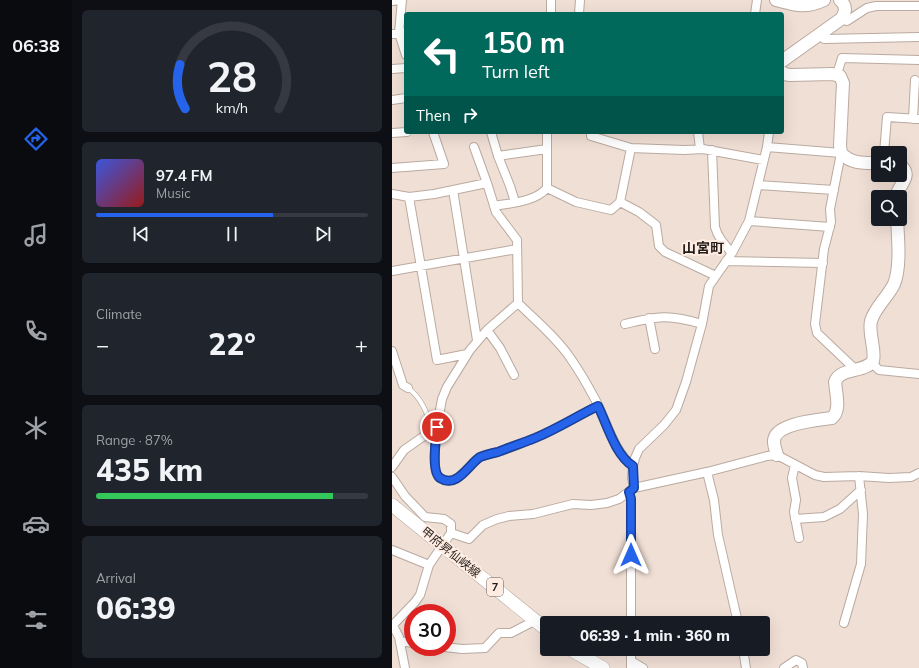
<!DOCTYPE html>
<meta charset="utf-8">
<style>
body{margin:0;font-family:Mulish,"Noto Sans JP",sans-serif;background:#20242c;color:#f1f3f6;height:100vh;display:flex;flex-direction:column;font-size:15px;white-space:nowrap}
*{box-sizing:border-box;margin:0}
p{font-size:13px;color:#9ea1a6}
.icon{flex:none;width:22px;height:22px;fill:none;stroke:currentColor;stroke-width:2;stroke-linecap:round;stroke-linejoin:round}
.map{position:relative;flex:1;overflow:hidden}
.details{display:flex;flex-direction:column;gap:10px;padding:10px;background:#0d0f14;width:320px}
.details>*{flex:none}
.hud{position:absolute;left:12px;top:12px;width:380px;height:122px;border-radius:4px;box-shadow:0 4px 16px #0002;background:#00695c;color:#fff;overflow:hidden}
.buttons{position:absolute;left:479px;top:146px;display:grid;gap:8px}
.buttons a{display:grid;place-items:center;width:36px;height:36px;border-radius:4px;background:#171b24;box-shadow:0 4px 16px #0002;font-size:20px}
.speed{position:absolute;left:12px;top:604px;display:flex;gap:8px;font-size:20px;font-weight:700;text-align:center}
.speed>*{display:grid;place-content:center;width:52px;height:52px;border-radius:50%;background:#171b24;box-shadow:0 4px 16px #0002;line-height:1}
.speed .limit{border:6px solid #d22;background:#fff;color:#111}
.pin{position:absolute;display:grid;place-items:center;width:34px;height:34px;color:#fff;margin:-17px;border:2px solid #fff;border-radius:50%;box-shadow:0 1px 4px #0007}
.me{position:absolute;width:44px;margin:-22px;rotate:0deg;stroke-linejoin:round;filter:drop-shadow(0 0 3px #0008)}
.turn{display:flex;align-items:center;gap:14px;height:84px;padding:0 12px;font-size:18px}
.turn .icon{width:52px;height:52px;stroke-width:2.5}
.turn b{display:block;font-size:28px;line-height:34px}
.then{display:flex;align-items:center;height:38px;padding:0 12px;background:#0003;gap:8px;font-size:15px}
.big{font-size:30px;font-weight:800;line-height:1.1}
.details .card{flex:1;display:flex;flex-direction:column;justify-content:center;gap:6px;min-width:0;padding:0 14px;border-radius:6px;background:#20242c}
.details .dial{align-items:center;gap:0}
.dial svg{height:104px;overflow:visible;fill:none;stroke:#363941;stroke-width:7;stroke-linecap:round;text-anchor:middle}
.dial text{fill:#f1f3f6;stroke:none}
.song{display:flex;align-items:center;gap:12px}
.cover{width:48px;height:48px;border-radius:6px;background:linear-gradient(135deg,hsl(230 70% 55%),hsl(0 70% 35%))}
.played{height:4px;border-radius:2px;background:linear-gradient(90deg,#2563eb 65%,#363941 65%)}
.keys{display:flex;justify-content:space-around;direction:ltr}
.heat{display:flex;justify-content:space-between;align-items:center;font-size:22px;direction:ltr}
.charge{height:6px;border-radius:3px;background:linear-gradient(90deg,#34c759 87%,#363941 0)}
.trip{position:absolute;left:148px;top:616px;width:230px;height:40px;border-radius:4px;background:#171b24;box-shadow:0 4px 16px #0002;font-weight:800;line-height:40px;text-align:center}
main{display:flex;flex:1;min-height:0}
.menu{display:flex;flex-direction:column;width:72px;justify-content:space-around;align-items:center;background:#090b0e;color:#9ea1a6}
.menu .icon{width:28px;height:28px}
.menu .active{color:#2563eb}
.menu b{font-size:18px;color:#f1f3f6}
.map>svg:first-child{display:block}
</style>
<main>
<nav class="menu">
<b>06:38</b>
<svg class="icon active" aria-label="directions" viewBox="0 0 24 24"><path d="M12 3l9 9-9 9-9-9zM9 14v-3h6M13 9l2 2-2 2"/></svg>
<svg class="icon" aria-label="music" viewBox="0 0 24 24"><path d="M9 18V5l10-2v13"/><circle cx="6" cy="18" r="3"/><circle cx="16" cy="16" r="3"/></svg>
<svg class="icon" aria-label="phone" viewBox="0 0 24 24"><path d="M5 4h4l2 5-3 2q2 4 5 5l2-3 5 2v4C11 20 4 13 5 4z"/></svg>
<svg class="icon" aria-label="climate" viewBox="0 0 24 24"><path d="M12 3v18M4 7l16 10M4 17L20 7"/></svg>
<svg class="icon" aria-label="car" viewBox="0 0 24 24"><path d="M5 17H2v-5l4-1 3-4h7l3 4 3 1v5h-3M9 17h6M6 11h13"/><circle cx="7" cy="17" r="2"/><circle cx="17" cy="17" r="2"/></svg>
<svg class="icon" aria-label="filters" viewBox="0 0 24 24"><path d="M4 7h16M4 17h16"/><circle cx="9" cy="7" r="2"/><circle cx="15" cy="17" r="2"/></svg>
</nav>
<section class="details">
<div class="card dial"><svg viewBox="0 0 100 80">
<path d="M14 69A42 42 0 1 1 86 69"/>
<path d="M14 69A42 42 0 0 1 10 35" stroke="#2563eb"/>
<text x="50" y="56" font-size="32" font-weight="700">28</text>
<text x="50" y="72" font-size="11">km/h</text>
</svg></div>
<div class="card">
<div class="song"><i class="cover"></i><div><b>97.4 FM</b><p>Music</p></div></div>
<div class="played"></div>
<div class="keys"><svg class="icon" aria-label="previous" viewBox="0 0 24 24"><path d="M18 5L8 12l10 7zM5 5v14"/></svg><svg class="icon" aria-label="pause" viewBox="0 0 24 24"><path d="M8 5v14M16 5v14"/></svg><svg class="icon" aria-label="next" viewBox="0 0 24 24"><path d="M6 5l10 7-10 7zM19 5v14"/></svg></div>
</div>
<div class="card"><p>Climate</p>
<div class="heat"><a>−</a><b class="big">22°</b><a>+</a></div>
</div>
<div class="card"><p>Range · 87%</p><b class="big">435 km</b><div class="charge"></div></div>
<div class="card"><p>Arrival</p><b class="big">06:39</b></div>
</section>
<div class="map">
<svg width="527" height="668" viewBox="0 0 527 668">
<rect width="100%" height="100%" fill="#f0dfd5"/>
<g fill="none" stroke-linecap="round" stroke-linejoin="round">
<defs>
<path id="lane" d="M16 388C30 398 35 414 41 430"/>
<path id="street" d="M10 0 7 33 14 55
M0 1 9 0
M159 14V0
M187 14 188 0
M363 14 365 0
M449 19 455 21 475 8 484 6H527
M0 34 14 32
M427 34 432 39 527 37
M0 69 14 68
M445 74 450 58 527 60
M0 100 14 98
M521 119 523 80
M99 132 106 156 118 186 123 202
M199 132V136L239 148 292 150 311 149 371 160
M306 132 308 149
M0 133 15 132
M82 147 95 183
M375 147 449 153 438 209 439 222 432 249 423 324 425 333 464 370
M320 150 323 227C326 238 333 245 340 253
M492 153 495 117 527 119
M106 156 155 149
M0 168 52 164 41 132
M366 185 442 190
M155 188 184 202 219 210 228 202 239 148
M61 190 85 340
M0 194 17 197 42 194 95 183 104 212 125 240 126 303 95 330 78 350 55 387 50 399 45 427 12 450 0 467
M17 197 45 360 75 354
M228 202 247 212 264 225 267 246 273 252 324 276
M102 206C119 203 143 202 155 188V132
M357 221 438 227
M334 261 431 263
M0 271 125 249
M126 303C144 321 165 338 179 359 188 372 196 386 203 399 213 418 223 454 241 466
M257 318 263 349
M233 324C266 316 277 314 310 324
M95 330 108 348 122 375
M0 351 11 385 16 388
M480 363 487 370 527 374
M45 427C44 438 39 472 48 478 65 489 76 464 88 457 94 454 102 453 109 451 120 447 132 442 143 438 165 429 185 416 206 406
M403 465 400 478 404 500 402 512 407 538
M315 472 322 500 326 535 346 623
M0 477 13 496 33 517 52 519 59 524V533L37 565 28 595 23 602 0 626
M242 488 240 478 241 466 243 458 247 449 272 425 284 410 294 382 310 324 317 286 340 253 357 221 375 147 377 132
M237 492 239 499V623
M403 519 432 517 448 509 469 490
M59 533 77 539 91 525 105 519 117 516 141 514 181 504 199 505 215 503 227 499 242 488 315 472 375 456 385 455 423 475 432 477 467 476 497 478 519 477 527 473
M0 550 37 565
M452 623 469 564 471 514 467 476
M1 626 7 637 13 668
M8 641 21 643
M53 647 70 649 93 648 107 633H119L144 620
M351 649 354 668
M239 661 251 668
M239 668V649
M392 668 404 660 410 663 411 668"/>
<path id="secondary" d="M384 0C403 5 413 9 432 0
M390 61 449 19C454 12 455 6 448 0
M390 72 392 74 398 75 440 74 448 76 451 83 448 145 449 153C459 164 472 163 486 163
M504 197C506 185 522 176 508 165
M385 455C384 451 382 446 382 442 381 423 426 420 440 418 449 410 444 394 443 382 448 367 473 373 481 361 484 348 476 335 479 321 483 307 496 297 502 284 509 267 506 238 505 219"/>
<path id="primary" d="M0 505 155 630
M178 649 211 668"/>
</defs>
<use href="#lane" stroke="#baaaa0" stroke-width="5.5"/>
<use href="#street" stroke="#baaaa0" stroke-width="10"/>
<use href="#secondary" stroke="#baaaa0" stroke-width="14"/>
<use href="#primary" stroke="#baaaa0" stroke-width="14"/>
<use href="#lane" stroke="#fff" stroke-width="4"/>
<use href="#street" stroke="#fff" stroke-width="8"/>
<use href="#secondary" stroke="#fff" stroke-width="12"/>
<use href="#primary" stroke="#fff" stroke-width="13"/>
</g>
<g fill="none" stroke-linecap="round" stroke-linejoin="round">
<defs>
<path id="route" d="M45 427C44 438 39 472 48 478 65 489 77 464 88 457 94 455 100 453 106 452 118 447 131 443 143 438 165 429 185 416 206 406 215 424 223 455 241 466L242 488 237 492 239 499V555"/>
</defs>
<use href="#route" stroke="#184099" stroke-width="10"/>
<use href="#route" stroke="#2563eb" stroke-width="7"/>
</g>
<g text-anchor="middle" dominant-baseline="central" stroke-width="4" stroke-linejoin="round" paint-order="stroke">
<rect fill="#feece2" stroke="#655b56" stroke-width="1" x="95" y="578" width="16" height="18" rx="3"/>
<g font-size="11" font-weight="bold" fill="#231d1a">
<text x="103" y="587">7</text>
</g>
<g font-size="12" fill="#231d1a" stroke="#feece2">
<text transform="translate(59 552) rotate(39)">甲府昇仙峡線</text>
</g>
<g font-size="14" font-weight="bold" fill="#231d1a" stroke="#feece2">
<text x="311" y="248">山宮町</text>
</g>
</g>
</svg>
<div class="buttons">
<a><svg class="icon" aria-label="sound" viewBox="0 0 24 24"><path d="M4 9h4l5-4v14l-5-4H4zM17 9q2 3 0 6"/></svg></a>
<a><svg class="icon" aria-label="search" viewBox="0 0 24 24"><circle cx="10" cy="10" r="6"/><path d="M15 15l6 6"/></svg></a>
</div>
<div class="speed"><div class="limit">30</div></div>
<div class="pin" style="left:45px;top:427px;background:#d93025"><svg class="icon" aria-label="arrive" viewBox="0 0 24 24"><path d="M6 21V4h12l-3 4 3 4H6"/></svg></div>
<svg class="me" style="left:239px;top:555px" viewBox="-20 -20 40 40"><path d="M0-17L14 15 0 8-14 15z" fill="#2563eb" stroke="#fff" stroke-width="4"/></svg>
<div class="trip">06:39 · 1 min · 360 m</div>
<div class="hud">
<div class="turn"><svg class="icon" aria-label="left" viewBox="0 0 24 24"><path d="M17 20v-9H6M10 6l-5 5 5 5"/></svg><div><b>150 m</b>Turn left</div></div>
<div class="then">Then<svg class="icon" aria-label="right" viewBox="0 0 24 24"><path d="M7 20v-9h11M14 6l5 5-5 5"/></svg></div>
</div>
</div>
</main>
